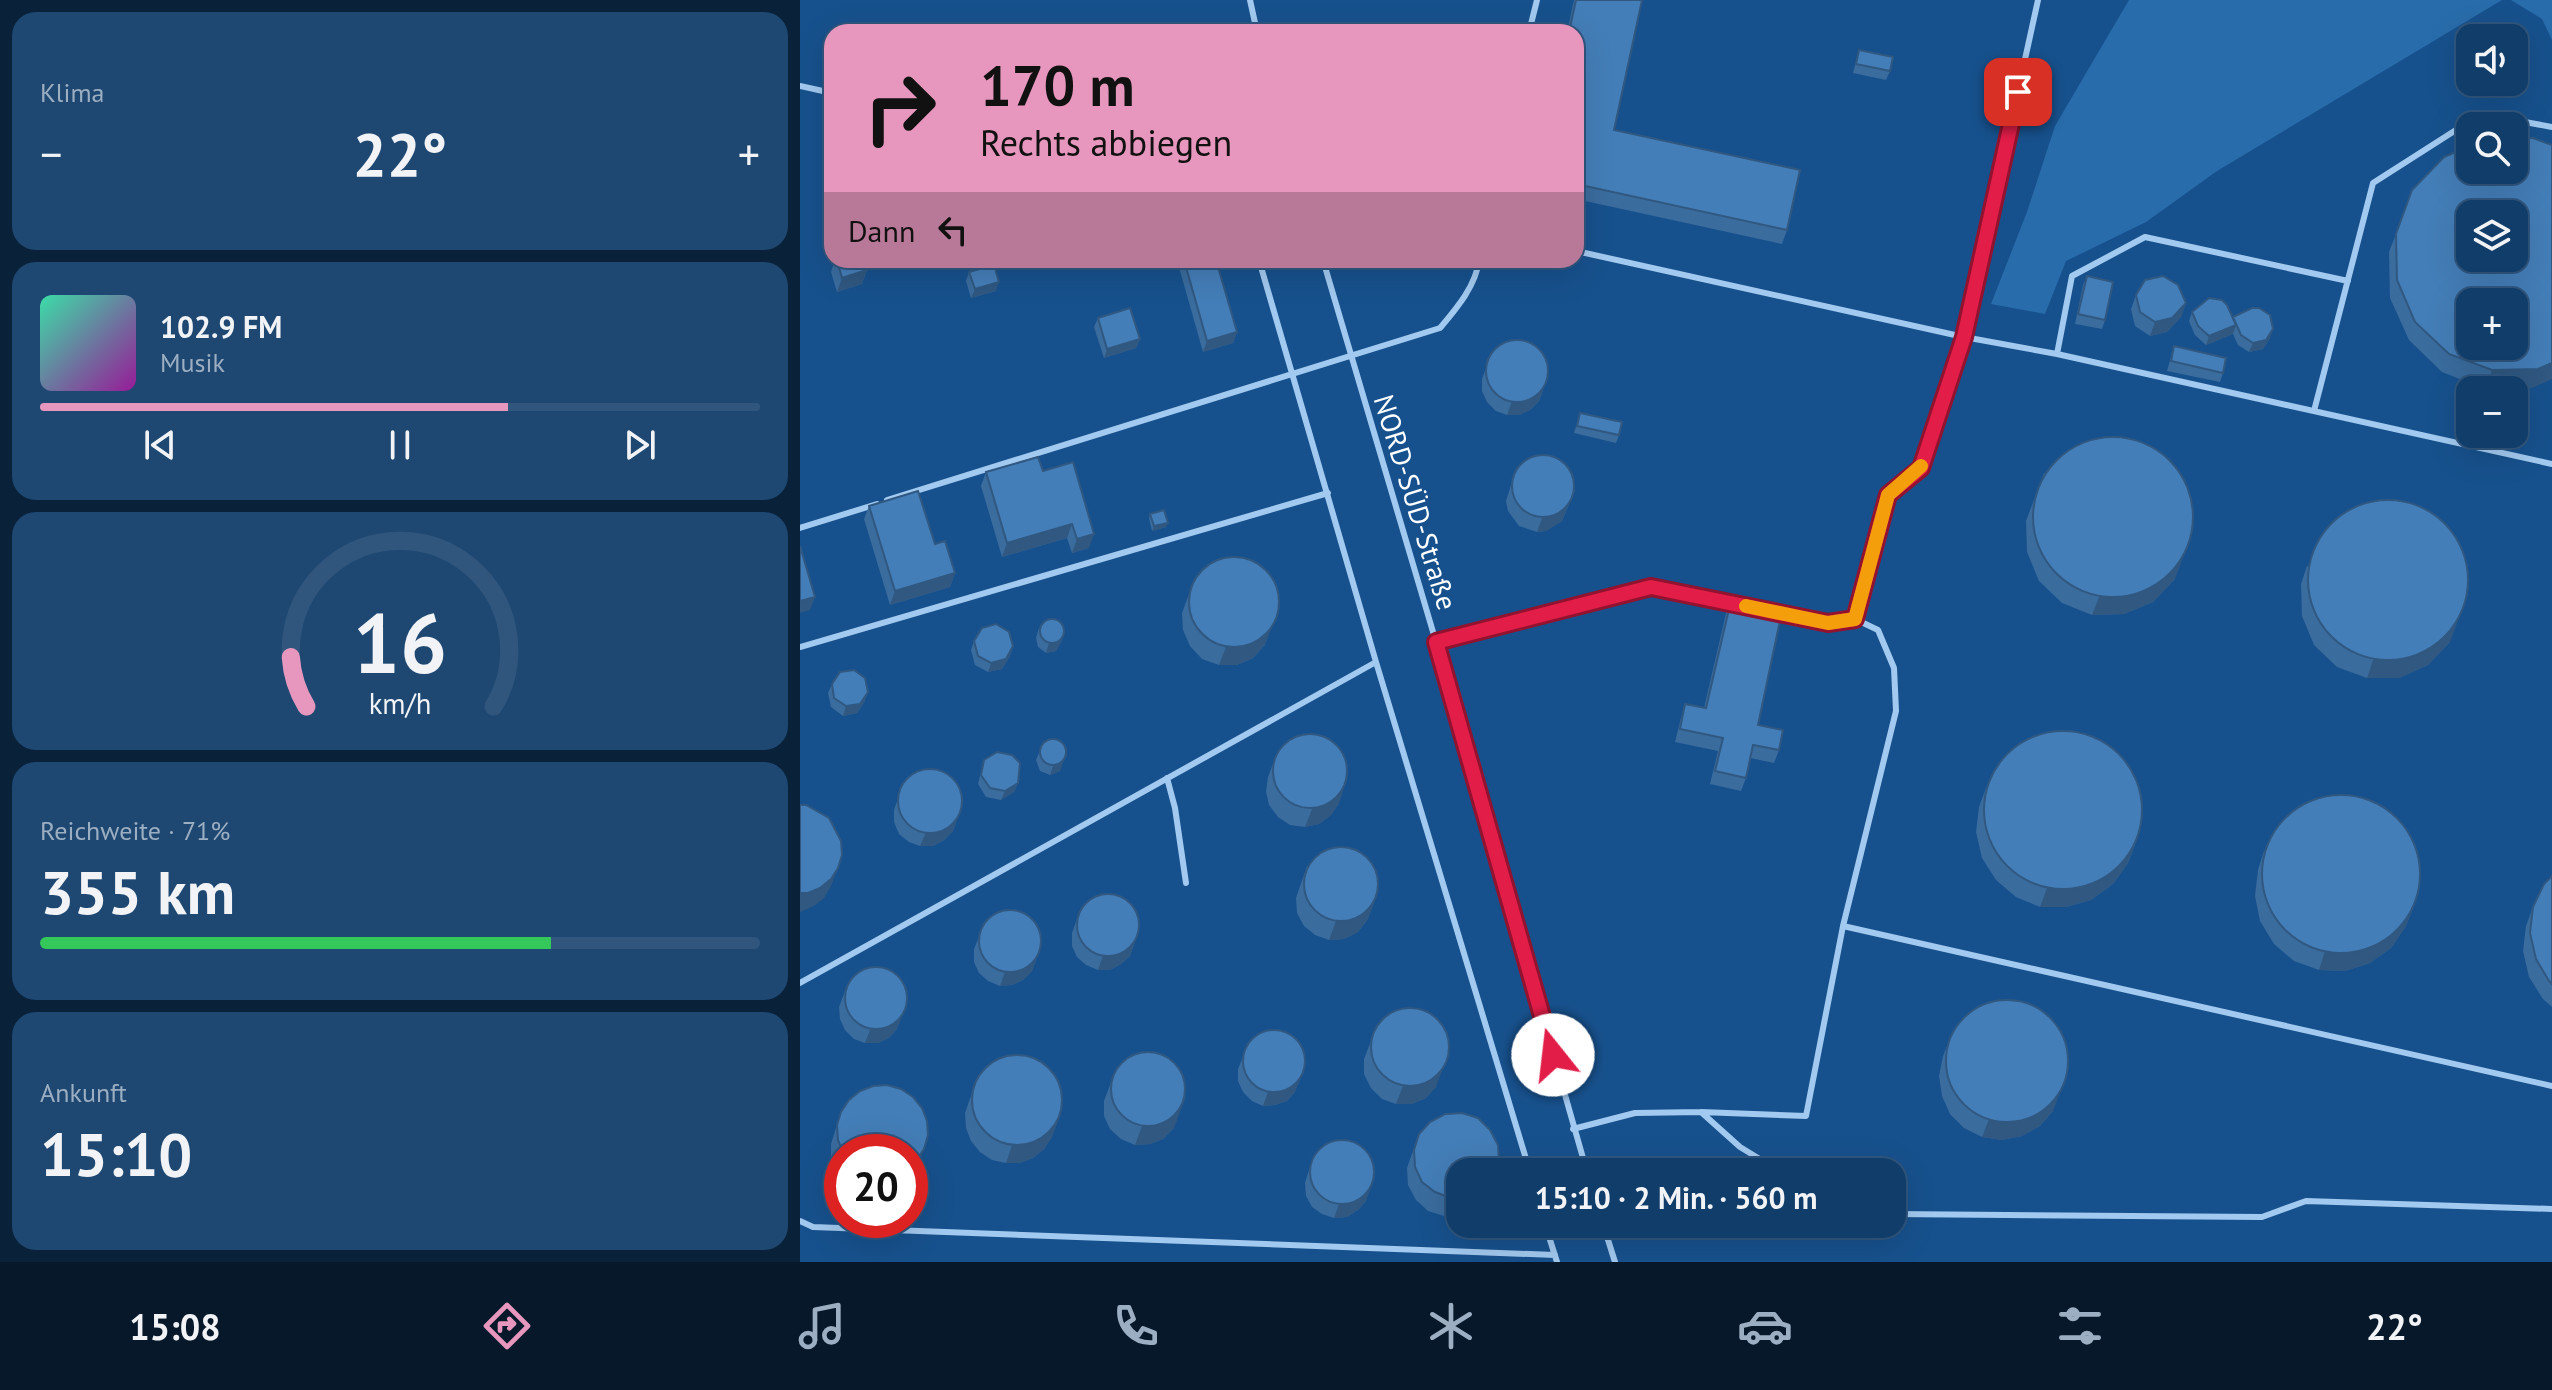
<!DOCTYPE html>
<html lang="de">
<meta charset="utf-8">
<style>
body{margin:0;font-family:"PT Sans",sans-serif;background:#1e4872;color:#f1f3f6;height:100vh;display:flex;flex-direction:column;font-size:30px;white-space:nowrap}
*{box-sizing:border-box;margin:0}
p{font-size:26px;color:#9caec1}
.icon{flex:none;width:44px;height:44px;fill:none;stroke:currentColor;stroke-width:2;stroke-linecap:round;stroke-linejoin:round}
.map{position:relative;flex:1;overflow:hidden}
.details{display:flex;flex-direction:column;gap:12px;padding:12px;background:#09223a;width:800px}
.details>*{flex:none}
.banner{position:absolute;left:24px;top:24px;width:760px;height:244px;border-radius:24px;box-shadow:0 8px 32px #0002,0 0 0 2px #30567e;background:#e797bd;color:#111;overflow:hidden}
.tools{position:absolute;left:1656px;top:24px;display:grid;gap:16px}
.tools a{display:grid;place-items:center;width:72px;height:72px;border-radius:16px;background:#113d6a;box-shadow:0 8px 32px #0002,0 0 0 2px #30567e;font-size:40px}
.speed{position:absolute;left:24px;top:1134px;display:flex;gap:16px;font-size:40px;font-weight:700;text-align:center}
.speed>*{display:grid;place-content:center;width:104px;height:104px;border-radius:50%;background:#113d6a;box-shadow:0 8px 32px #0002,0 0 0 2px #30567e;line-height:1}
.speed .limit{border:12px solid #d22;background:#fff;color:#111}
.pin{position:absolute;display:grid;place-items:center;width:68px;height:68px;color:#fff;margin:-34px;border-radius:16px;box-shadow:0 4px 12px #0006}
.me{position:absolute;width:88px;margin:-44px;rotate:344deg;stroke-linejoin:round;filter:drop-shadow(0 0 6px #0008)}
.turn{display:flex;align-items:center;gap:28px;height:168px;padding:0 24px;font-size:36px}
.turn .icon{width:104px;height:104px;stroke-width:2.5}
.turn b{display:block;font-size:56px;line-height:68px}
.then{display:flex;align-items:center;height:76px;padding:0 24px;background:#0003;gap:16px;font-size:30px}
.big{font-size:60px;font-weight:700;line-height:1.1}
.details .tile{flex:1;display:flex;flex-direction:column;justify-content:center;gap:12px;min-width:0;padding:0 28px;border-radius:24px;background:#1e4872}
.details .dial{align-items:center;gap:0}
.dial svg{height:208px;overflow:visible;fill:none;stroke:#30567e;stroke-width:7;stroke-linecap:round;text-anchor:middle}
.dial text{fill:#f1f3f6;stroke:none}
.song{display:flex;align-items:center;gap:24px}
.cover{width:96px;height:96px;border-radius:12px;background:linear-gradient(135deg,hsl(160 70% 55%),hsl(300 70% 35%))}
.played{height:8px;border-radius:4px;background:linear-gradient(90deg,#e797bd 65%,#30567e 65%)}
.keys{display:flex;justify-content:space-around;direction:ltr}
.heat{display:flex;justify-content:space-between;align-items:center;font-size:44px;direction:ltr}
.charge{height:12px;border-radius:6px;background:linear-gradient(90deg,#34c759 71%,#30567e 0)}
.trip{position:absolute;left:646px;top:1158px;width:460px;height:80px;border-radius:24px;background:#113d6a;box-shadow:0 8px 32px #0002,0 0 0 2px #30567e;font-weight:700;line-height:80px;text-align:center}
.menu{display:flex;height:128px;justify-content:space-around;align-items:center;background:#07182a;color:#9caec1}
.menu .icon{width:56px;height:56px}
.menu .on{color:#e797bd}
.menu b{font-size:36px;color:#f1f3f6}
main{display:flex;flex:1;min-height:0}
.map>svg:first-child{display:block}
</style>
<main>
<section class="details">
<div class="tile"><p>Klima</p>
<div class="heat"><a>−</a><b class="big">22°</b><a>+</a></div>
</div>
<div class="tile">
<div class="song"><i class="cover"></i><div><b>102.9 FM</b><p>Musik</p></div></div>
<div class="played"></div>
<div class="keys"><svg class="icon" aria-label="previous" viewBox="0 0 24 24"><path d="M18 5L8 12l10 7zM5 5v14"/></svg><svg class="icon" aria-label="pause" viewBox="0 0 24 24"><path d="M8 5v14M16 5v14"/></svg><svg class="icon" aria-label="next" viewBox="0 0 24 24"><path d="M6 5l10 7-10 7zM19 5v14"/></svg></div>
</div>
<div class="tile dial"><svg viewBox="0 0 100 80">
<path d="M14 69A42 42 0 1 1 86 69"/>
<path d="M14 69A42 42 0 0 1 8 50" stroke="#e797bd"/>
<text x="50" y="56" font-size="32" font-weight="700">16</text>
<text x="50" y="72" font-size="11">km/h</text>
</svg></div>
<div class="tile"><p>Reichweite · 71%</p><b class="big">355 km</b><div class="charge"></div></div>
<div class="tile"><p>Ankunft</p><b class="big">15:10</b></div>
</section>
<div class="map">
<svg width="1752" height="1262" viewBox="0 0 1752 1262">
<rect width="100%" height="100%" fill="#17518d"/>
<path fill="#296cab" d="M1329 0H1702L1417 171 1346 222 1266 261 1245 314 1191 304 1227 212 1255 126Z
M1711 0H1752V40L1742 19Z"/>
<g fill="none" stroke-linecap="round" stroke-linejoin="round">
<path stroke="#a2c9ef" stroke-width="6" d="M450 0 457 32
M729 32 737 0
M0 86 32 93
M776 251 1164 337 1257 354 1752 464
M459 260 576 662 730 1172
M523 260 636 642 787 1172
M1257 354 1272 276 1345 237 1548 281
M1514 411 1573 183 1681 114 1752 127
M87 500 640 328C656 309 676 286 679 260
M0 528 77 504
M1055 619 1088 495 1121 468 1164 337 1238 0
M636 642 851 587 935 604
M0 647 528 493
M367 778 375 808 386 883
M1043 926 1752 1086
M0 983 576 662
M901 1112 1006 1116 1043 926 1096 711 1094 668 1078 630 1055 619 1028 623 974 612
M773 1129 835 1113 901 1112 940 1147 981 1172
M1092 1214 1462 1217 1506 1201 1752 1209
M0 1221 13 1227 755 1255
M745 1224 757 1262
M803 1224 815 1262"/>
</g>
<path fill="#3a6c9e" d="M774 0H842L814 130 987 230 982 244 776 199V32H767Z
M1059 50 1090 71 1086 80 1053 73Z
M1596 234 1732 388 1685 389 1642 372 1609 340 1590 298 1589 252Z
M35 260H64L67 270 62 284 37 292 31 272Z
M373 260H416L437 332 433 343 403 352 377 260 374 261Z
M169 272 196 291 171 298 166 281Z
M1287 276 1305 320 1302 329 1275 324 1283 285Z
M1336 295 1386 303 1381 317 1367 332 1350 336 1335 326 1331 309Z
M1392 312 1433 317 1470 338 1463 349 1449 352 1438 345 1433 334 1406 345 1395 335 1389 321Z
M298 318 340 339 336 348 304 358 294 327Z
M1374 346 1423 373 1420 382 1367 371Z
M691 354 748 376 739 401 730 410 719 415H707L696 411 687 402 682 391V379Z
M780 413 819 435 816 443 774 433Z
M716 469 775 490 762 521 746 531 737 532 719 526 708 511 706 501Z
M243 471 289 548 272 553 267 538 202 557 181 486 186 472Z
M1244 473 1375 579 1353 602 1324 614 1292 615 1262 603 1239 581 1227 552 1226 521Z
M69 506 135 544 155 573 150 587 90 605 64 519Z
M350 514 366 527 352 531 349 518Z
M1507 566 1650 642 1628 665 1599 678H1567L1537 667 1514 645 1502 616 1501 584Z
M395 578 465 645 453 658 437 665H419L402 659 390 646 383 630 382 613Z
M932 596 958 725 979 750 974 763 950 758 946 778 941 791 910 784 918 751 875 742 881 718 885 704 904 708 927 609Z
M239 628 264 633 261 642 256 651 246 653 238 647 236 638Z
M174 641 213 646 210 656 202 669 188 672 175 665 171 650Z
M32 684 65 701 57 713 43 716 31 707 28 693Z
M244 741 260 771 250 775 240 771 236 760Z
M475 759 539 803 531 815 519 824 505 827 490 825 478 817 469 805 466 791 468 777Z
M184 760 218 783 214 792 201 800 186 797 178 784Z
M103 784 162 806 153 831 144 840 133 846H120L109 842 99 834 94 822V810Z
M1186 788 1335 845 1328 863 1313 884 1291 900 1266 907H1240L1216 897 1196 880 1182 858 1176 832 1179 807Z
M1464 851 1613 908 1606 926 1591 948 1570 963 1545 971 1519 970 1494 961 1474 944 1460 921 1455 896 1458 870Z
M507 866 568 919 558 932 544 939 529 940 515 935 504 926 497 913 496 898Z
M1752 876V1007L1743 999 1729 977 1723 951 1726 926 1733 907Z
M277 919 339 930 330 956 321 964 310 970H298L286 965 277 957 272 946V933Z
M184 924 241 946 232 971 223 980 212 985 200 986 188 981 179 973 174 962V949Z
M49 981 97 1029 89 1038 78 1043H65L54 1039 45 1030 40 1019 39 1007Z
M1150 1038 1253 1111 1240 1126 1222 1136 1202 1140 1182 1137 1164 1128 1150 1114 1142 1096 1139 1076 1143 1056Z
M571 1041 636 1087 626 1098 612 1104H596L582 1099 571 1088 564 1074V1059Z
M448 1044 495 1092 487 1101 475 1105 463 1106 452 1101 443 1092 438 1081V1069Z
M316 1069 374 1128 363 1139 350 1144 335 1145 321 1139 310 1129 304 1116V1101Z
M176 1081 252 1137 244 1149 233 1158 220 1163H206L192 1160 180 1152 171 1141 166 1128 165 1113Z
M41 1112 124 1149 117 1167 110 1152H42V1178L36 1171 31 1158V1144Z
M619 1134 660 1215 644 1216 628 1211 616 1200 608 1185 607 1168Z
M513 1157 566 1201 558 1210 547 1217 534 1218 522 1214 512 1207 506 1196 505 1183Z"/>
<path fill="#305881" d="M67 270 62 284 37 292 42 278Z
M199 282 196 291 171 298 175 289Z
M1386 303 1381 317 1367 332 1350 336 1355 322Z
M1436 325 1433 334 1406 345 1409 336Z
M1473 329 1470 338 1463 349 1449 352 1453 343Z
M437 332 433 343 403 352 407 341Z
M340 339 336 348 304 358 307 349Z
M1752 363V379L1732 388 1685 389 1692 370Z
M744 387 739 401 730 410 719 415H707L712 401Z
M775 490 762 521 746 531 737 532 742 518Z
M368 523 366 527 352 531 354 526Z
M272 524 267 538 202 557 207 543Z
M1393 531 1375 579 1353 602 1324 614 1292 615 1299 597Z
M294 534 289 548 272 553 277 539Z
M155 573 150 587 90 605 95 591Z
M1668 594 1650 642 1628 665 1599 678H1567L1573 660Z
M15 597 10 610 0 613V601Z
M478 611 465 645 453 658 437 665H419L426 647Z
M264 633 261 642 256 651 246 653 249 643Z
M213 646 210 656 202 669 188 672 191 663Z
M68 692 65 701 57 713 43 716 46 706Z
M267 752 260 771 250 775 253 766Z
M218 783 214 792 201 800 205 791Z
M545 785 539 803 531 815 519 824 505 827 512 809Z
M158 817 153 831 144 840 133 846H120L126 832Z
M1335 845 1328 863 1313 884 1291 900 1266 907H1240L1247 888Z
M38 868 31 886 24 898 14 906 0 912V893Z
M575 901 568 919 558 932 544 939 529 940 536 921Z
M1613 908 1606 926 1591 948 1570 963 1545 971 1519 970 1525 951Z
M335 942 330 956 321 964 310 970H298L303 956Z
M237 958 232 971 223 980 212 985 200 986 205 972Z
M107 1004 97 1029 89 1038 78 1043H65L70 1030Z
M648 1054 636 1087 626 1098 612 1104H596L603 1086Z
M505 1067 495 1092 487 1101 475 1105 463 1106 468 1092Z
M1267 1074 1253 1111 1240 1126 1222 1136 1202 1140 1182 1137 1189 1119Z
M386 1096 374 1128 363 1139 350 1144 335 1145 342 1126Z
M259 1119 252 1137 244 1149 233 1158 220 1163H206L212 1145Z
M124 1149 117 1167 110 1179V1166Z
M571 1187 566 1201 558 1210 547 1217 534 1218 539 1204Z
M660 1197V1215L644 1216 651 1198Z"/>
<path fill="#447eb8" stroke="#305881" stroke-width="2" fill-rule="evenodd" d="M776 0H842L814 130 1000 170 987 230 776 184V32H769Z
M1059 50 1093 57 1090 71 1056 64Z
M1714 138H1733L1752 145V363L1738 369 1692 370 1649 354 1615 322 1597 280 1596 234 1612 190 1644 157 1670 146V170H1714ZM1670 214H1714V258H1670ZM1670 302H1714V346H1670Z
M37 260H64L67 270 42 278Z
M384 260H416L437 332 407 341Z
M194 265 199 282 175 289 169 272Z
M1287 276 1313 282 1305 320 1278 314Z
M1363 276 1378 285 1386 303 1372 318 1355 322 1340 312 1336 295 1345 280Z
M1409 298 1422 300 1427 305 1436 325 1409 336 1398 326 1392 312Z
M330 308 340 339 307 349 298 318Z
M1452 308H1459L1470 315 1473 329 1466 340 1453 343 1441 335 1433 317Z
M686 371a31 31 0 1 1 62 0a31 31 0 1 1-62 0Z
M1374 346 1426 358 1423 373 1371 361Z
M780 413 822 422 819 435 777 426Z
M1233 517a80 80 0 1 1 160 0a80 80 0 1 1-160 0Z
M712 486a31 31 0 1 1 62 0a31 31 0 1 1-62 0Z
M238 457 243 471 273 462 294 534 277 539 272 524 207 543 186 472Z
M118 491 135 544 145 541 155 573 95 591 69 506Z
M1508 580a80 80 0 1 1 160 0a80 80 0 1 1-160 0Z
M364 510 368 523 354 526 350 514Z
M0 546 15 597 0 601Z
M389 602a45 45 0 1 1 90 0a45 45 0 1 1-90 0Z
M932 596 983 606 958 725 983 730 979 750 953 745 946 778 915 771 923 738 880 729 885 704 906 708Z
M240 631a12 12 0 1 1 24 0a12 12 0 1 1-24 0Z
M196 624 209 632 213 646 206 659 191 663 178 656 174 641 182 628Z
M54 670 65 678 68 692 60 704 46 706 34 698 32 684 40 672Z
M1184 810a79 79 0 1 1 158 0a79 79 0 1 1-158 0Z
M473 771a37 37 0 1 1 74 0a37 37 0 1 1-74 0Z
M240 752a13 13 0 1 1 26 0a13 13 0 1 1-26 0Z
M197 752 212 755 220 763 218 783 205 791 190 788 181 775 184 760Z
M98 801a32 32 0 1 1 64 0a32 32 0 1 1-64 0Z
M1462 874a79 79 0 1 1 158 0a79 79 0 1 1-158 0Z
M0 805H6L29 818 41 841 42 855 38 868 31 879 20 888 8 893H0Z
M504 884a37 37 0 1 1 74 0a37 37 0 1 1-74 0Z
M1752 876V984L1749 981 1736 959 1730 933 1733 907 1744 884Z
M277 925a31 31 0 1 1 62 0a31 31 0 1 1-62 0Z
M179 941a31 31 0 1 1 62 0a31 31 0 1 1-62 0Z
M45 998a31 31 0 1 1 62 0a31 31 0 1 1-62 0Z
M1146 1061a61 61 0 1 1 122 0a61 61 0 1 1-122 0Z
M571 1047a39 39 0 1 1 78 0a39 39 0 1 1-78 0Z
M443 1061a31 31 0 1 1 62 0a31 31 0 1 1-62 0Z
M311 1089a37 37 0 1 1 74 0a37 37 0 1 1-74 0Z
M172 1100a45 45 0 1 1 90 0a45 45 0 1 1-90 0Z
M87 1085 101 1089 113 1097 122 1108 127 1121 128 1135 124 1149 116 1161 110 1166V1152H43L38 1140 37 1125 41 1112 49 1100 60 1091 73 1086Z
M662 1113 678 1118 690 1130 698 1145 699 1161 695 1172H660V1197L651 1198 635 1192 622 1182 615 1167 614 1150 619 1134 630 1122 645 1114Z
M510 1172a32 32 0 1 1 64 0a32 32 0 1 1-64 0Z"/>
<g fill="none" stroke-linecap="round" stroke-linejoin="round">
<defs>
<path id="route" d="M753 1055 636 642 851 587 1028 623 1055 619 1088 495 1121 468 1164 337 1218 92"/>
</defs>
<use href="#route" stroke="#92132f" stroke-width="20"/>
<use href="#route" stroke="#e11d48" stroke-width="14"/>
<path stroke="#f59e0b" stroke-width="14" d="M946 606 1028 623 1055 619 1088 495 1121 466"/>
</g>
<g text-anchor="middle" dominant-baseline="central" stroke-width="8" stroke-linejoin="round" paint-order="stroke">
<g font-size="28" fill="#fff" stroke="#17518d">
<text transform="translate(616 502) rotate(73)">NORD-SÜD-Straße</text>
</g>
</g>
</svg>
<div class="tools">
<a><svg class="icon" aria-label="sound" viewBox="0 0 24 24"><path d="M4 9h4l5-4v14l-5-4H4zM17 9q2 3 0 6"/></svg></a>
<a><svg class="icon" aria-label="search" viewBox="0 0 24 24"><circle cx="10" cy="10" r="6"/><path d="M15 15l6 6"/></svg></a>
<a><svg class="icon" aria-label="layers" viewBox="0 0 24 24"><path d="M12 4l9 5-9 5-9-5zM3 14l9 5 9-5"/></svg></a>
<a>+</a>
<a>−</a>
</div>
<div class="speed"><div class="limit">20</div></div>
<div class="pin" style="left:1218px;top:92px;background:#d93025"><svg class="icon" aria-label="arrive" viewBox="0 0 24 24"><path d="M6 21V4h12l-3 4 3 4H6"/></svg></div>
<svg class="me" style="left:753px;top:1055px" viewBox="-20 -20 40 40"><circle r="19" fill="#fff"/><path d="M0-13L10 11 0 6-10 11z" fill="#e11d48"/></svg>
<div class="trip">15:10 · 2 Min. · 560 m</div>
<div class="banner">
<div class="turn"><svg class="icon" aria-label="right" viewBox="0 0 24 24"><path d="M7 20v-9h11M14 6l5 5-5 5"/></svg><div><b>170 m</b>Rechts abbiegen</div></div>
<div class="then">Dann<svg class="icon" aria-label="left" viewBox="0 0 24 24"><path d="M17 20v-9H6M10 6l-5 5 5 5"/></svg></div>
</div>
</div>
</main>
<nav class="menu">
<b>15:08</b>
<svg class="icon on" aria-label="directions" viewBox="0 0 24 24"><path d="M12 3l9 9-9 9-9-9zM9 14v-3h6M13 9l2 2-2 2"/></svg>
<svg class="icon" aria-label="music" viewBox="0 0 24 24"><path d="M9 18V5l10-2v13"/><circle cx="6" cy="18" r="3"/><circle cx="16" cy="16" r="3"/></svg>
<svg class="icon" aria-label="phone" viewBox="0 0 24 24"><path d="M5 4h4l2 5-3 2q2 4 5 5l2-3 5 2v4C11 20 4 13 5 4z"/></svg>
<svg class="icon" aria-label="climate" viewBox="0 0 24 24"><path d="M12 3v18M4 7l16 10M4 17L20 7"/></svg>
<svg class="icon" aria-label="car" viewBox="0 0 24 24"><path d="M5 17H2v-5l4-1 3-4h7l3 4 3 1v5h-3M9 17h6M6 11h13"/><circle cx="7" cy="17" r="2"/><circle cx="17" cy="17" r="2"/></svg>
<svg class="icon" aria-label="filters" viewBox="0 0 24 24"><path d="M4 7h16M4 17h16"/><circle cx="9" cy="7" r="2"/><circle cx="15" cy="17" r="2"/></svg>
<b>22°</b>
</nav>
